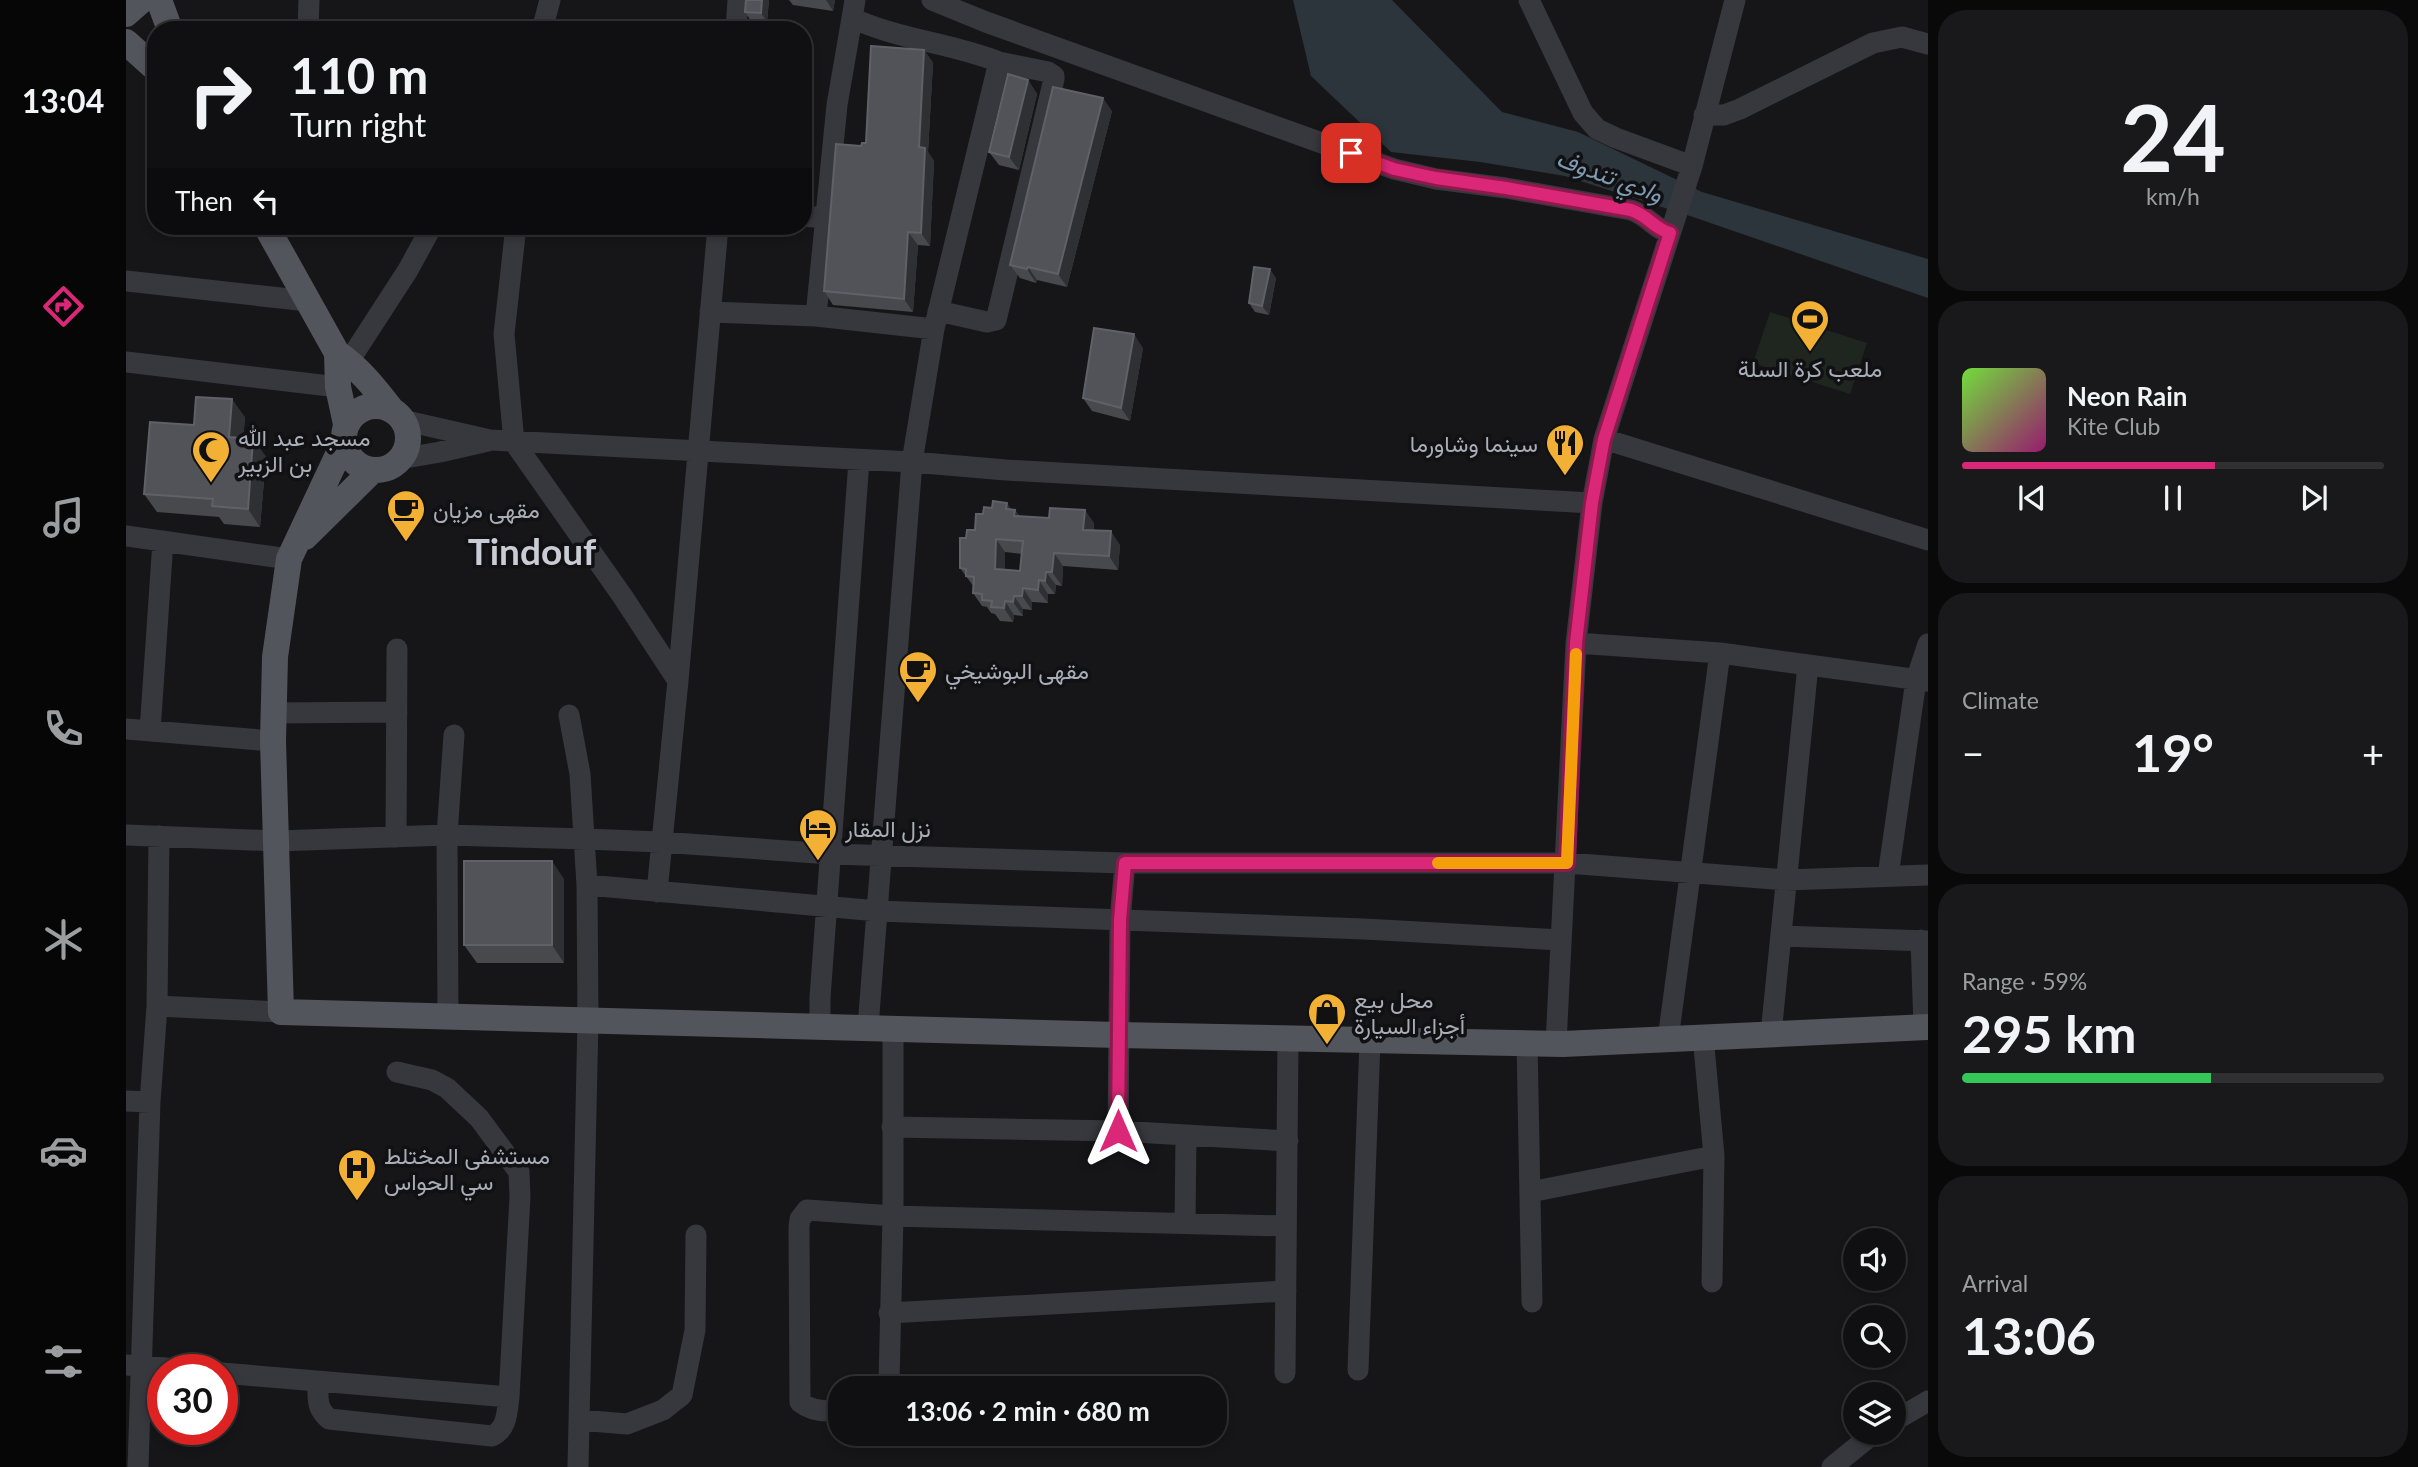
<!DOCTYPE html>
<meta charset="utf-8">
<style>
body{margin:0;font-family:Lato,Vazirmatn,sans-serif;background:#19191b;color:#f1f3f6;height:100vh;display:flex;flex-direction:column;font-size:26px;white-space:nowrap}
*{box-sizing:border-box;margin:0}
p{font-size:23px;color:#9c9d9f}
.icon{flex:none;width:38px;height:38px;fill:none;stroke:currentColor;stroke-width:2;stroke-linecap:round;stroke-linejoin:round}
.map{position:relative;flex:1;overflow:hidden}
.panel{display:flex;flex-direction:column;gap:10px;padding:10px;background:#09090a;width:490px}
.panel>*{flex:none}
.hud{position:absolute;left:21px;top:21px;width:665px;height:214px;border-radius:28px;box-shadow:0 4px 10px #0003,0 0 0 2px #303032;background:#101012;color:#f1f3f6;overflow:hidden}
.buttons{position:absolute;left:1717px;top:1228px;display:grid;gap:14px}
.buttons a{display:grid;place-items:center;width:63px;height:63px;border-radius:50%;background:#101012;box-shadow:0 4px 10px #0003,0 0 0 2px #303032;font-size:35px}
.speed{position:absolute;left:21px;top:1354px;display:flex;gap:14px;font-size:35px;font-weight:700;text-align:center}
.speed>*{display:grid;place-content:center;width:91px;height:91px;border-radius:50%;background:#101012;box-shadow:0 4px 10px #0003,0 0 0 2px #303032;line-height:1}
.speed .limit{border:10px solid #d22;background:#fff;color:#111}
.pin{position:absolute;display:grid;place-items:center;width:60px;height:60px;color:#fff;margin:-30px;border-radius:14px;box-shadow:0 4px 10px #0006}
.me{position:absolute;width:77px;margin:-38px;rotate:0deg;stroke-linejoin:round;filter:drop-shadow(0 0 5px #0008)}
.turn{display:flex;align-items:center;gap:24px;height:147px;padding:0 28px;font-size:32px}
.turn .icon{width:91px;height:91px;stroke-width:2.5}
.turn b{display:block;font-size:49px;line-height:60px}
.then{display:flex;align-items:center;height:66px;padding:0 28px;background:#0003;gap:14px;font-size:26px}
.big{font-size:52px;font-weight:700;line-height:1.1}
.panel .tile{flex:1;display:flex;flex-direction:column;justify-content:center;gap:10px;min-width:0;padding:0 24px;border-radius:28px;background:#19191b}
.panel .dial{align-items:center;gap:0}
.dial b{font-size:91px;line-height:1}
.song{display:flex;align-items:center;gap:21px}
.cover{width:84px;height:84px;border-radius:10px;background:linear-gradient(135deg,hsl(100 70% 55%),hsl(320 70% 35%))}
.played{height:7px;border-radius:4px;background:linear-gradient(90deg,#db2777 60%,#303032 60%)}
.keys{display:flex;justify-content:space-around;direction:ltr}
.heat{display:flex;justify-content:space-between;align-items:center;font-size:38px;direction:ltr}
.charge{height:10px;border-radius:5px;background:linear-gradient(90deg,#34c759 59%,#303032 0)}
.trip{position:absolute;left:702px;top:1376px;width:399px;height:70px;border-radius:28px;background:#101012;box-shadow:0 4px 10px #0003,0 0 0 2px #303032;font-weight:700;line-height:70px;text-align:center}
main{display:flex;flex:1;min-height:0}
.menu{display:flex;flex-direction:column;width:126px;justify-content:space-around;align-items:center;background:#060607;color:#9c9d9f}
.menu .icon{width:49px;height:49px}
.menu .active{color:#db2777}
.menu b{font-size:32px;color:#f1f3f6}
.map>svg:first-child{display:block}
</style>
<main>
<nav class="menu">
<b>13:04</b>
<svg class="icon active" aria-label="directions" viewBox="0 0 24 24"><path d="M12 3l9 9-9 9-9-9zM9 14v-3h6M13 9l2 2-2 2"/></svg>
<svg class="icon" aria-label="music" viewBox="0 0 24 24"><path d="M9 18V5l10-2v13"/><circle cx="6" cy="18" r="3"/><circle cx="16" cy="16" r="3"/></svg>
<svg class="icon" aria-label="phone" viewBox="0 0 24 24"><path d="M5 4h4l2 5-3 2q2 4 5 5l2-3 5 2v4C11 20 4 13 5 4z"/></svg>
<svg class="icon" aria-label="climate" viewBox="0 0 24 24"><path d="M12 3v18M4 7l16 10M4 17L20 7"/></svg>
<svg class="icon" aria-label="car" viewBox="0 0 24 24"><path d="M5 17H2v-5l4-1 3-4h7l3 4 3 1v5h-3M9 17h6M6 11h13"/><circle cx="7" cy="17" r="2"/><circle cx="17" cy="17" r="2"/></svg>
<svg class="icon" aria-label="filters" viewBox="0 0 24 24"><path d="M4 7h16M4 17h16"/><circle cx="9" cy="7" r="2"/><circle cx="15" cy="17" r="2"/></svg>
</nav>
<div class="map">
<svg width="1802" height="1467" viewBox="0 0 1802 1467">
<rect width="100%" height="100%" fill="#161618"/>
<path fill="#1e261f" d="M1644 312 1741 343 1724 394 1627 363Z"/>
<path fill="#2c353c" d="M1167 0H1266L1376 112 1452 132 1576 192 1802 259V298L1567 217 1439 176 1354 162 1265 152 1185 76Z"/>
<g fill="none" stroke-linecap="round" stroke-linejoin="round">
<path stroke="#37383d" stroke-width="21" d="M729 0 726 18C774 40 825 43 873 62L808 329 786 462 742 1027
M806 0 860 22 1268 169 1310 179 1380 188 1505 210C1523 216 1527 228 1543 233
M1403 0 1457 113 1471 129 1490 138 1566 166
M182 30 183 0
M416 30 424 0
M610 30 612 0
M1578 115H1598L1614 109 1747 43 1776 37 1802 44
M677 216 699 218
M390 226 378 334 388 442 497 597 552 681
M0 281 182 301
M812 311 861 322 870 320 872 312 928 79V76L922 72 873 62
M584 312 690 316 808 329
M690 316 711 105 726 18
M223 361 282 270 306 226
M0 362 212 387
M276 420 364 440 786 462 880 470 1466 503
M1478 439 1802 540
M274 459 314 452 362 441
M0 536 163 559
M1450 643 1594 653 1802 681
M148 713 271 712
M443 715 454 774 461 885 462 1020 452 1467
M0 729 147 741
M24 731 37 541
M0 835 151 841 321 835 460 839 534 842 704 854 999 863H1441L1660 880 1802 875
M270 837 271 649
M1762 876 1790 680 1802 644
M461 885 752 911 1238 929 1435 940
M531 892 552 681 592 226
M1655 936 1802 941
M1795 940 1798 1027
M31 1006 155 1012
M322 1017 321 835 328 735
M694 1027V998L733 460
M1645 1034 1682 665
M1577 1036 1588 1156 1586 1282
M1542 1039 1594 653
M1401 1043 1406 1302
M1430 1044 1450 643 1466 503 1478 439 1566 166 1609 0
M0 1101 24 1102
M766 1127 992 1131 1162 1141
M992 1131 994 920 999 863
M1404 1192 1588 1156
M1059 1223 1060 1135
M763 1313 1160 1291
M0 1365 67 1370
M1232 1370 1244 1040
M96 1373 383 1397
M1159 1373 1162 1039
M192 1382C192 1398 190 1408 203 1419L366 1436C381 1429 381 1413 383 1397L394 1197 393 1172 353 1118 321 1088 306 1080 271 1072
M760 1388 763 1382 767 1216V1028
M714 1410C700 1412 685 1411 674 1402L673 1227 674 1219 681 1210 767 1216 1160 1226
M453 1420 501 1424 537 1410 556 1395 569 1330 570 1235
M1768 1421 1802 1401
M12 1467 24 1102 31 1006 33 836
M1706 1467 1748 1433"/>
<path stroke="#53555c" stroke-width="26" d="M33 0 44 30
M0 14 16 0
M0 42 30 69
M140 226 211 353C233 368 249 388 265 409
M211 353 212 387 220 424
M218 438a32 32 0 1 1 64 0a32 32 0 1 1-64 0Z
M218 442 163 559 149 657 147 741 155 1012 992 1035 1437 1044 1802 1027
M179 537 247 470"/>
</g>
<path fill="#47494d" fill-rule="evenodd" d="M620 0H643L641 22 625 21 619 12Z
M663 0H709L707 11 667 5Z
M798 50 807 63 802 152 808 161 804 246 792 245 787 312 707 305 698 291 735 146 740 143Z
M902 80 911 94 893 170 873 165 863 152Z
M986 111 941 287 911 280 910 283 894 278 884 265Z
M1150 278 1143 315 1129 312 1123 303Z
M1017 348 1004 421 966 411 957 398Z
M119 417 117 438 127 439 140 457 134 527 98 524 93 517 31 512 18 494Z
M886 509 889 510 894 517 968 523V530L994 545 992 570 937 566 936 586 930 585 929 594H922V603L906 602V610L897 609V616L888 615 887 622 874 621 869 614 865 613 861 607 856 606 847 593 848 587 834 568 840 538 849 530 857 514ZM879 552 896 554 894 571 879 570Z
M438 879V963H351L338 945Z"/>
<path fill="#2f3033" d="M636 0H643L641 22 635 13Z
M700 0H709L707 11Z
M798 50 807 63 802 152 808 161 804 246 795 233 793 147Z
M902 80 911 94 893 170 883 157Z
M977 98 986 111 941 287 932 274Z
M782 232 792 245 787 312 778 299Z
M902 267 911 280 910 283 901 269Z
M1144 269 1150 278 1143 315 1136 306Z
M1008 334 1017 348 1004 421 995 408Z
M106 399 119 417 116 455 103 437Z
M127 439 140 457 134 527 122 509Z
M881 503 889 514V510L899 523 898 530 880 509Z
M959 510 968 523 967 543 957 530Z
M985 531 994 545 992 570 983 556Z
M870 539 879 552V582L869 569Z
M928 553 937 566 936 586 926 572Z
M920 572 930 585 929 594 919 581Z
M913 580 922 594V603L912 590Z
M897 588 906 602V610L896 596Z
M888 596 897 609V616L887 602Z
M879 601 888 615 887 622 878 608Z
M426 861 438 879V963L426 945Z"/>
<path fill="#525359" stroke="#5f6168" stroke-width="2" fill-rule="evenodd" d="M620 0H636L635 13 619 12Z
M745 46 798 50 793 147 799 148 795 233 782 232 778 299 698 291 710 144 735 146 736 143H740Z
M882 74 902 80 883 157 863 152Z
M927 87 977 98 932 274 902 267 901 269 884 265Z
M1128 267 1144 269 1136 306 1123 303Z
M968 328 1008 334 995 408 957 398Z
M70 397 106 399 103 437 127 439 122 509 86 506 87 499 18 494 24 422 68 425Z
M867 501 881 503 880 509 889 510 888 516 923 518 924 508 959 510 957 530 985 531 983 556 928 553 926 572H920L919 581 913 580 912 590 897 588 896 596H888L887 602 879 601 878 608 865 607 866 601 856 600V594L847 593 848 577 840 576V569L834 568V538H840L841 530H849L850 514H857L858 507 866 508ZM870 539 897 541 894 571 869 569Z
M338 861H426V945H338Z"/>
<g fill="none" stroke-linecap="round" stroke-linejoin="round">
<defs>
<path id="route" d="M992 1131 994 920 999 863H1441L1450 643 1466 503 1478 439 1544 233C1527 228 1523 216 1505 210L1380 188 1310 178 1268 169 1225 153"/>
</defs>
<use href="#route" stroke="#8e194d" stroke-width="18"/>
<use href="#route" stroke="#db2777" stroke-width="12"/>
<path stroke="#f59e0b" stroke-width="12" d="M1312 863H1441L1450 654"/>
</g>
<defs>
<symbol id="stadium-pin" viewBox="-11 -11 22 30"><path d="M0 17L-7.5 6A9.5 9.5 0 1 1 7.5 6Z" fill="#f2b134" stroke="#111113"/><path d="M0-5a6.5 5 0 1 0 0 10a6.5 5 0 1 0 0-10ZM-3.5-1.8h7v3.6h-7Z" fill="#111"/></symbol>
<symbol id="restaurant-pin" viewBox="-11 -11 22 30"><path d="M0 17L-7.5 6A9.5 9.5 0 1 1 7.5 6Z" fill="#f2b134" stroke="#111113"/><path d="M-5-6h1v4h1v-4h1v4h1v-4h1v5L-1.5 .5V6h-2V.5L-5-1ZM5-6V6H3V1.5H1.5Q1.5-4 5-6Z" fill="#111"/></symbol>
<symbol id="mosque-pin" viewBox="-11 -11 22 30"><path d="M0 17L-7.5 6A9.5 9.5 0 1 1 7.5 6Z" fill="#f2b134" stroke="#111113"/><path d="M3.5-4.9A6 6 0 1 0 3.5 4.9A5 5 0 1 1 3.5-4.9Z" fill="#111"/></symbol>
<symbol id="cafe-pin" viewBox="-11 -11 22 30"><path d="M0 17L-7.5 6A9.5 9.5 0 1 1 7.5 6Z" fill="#f2b134" stroke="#111113"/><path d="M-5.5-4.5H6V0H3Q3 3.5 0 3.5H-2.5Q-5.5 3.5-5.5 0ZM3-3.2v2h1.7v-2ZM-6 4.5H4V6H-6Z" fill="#111"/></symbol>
<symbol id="hotel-pin" viewBox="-11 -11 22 30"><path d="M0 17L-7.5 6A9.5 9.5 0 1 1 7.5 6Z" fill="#f2b134" stroke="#111113"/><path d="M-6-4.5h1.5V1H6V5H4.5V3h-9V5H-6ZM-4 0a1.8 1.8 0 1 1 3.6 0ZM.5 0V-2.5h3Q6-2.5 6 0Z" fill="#111"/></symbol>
<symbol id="shop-pin" viewBox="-11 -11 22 30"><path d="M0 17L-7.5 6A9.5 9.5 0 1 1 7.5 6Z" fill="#f2b134" stroke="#111113"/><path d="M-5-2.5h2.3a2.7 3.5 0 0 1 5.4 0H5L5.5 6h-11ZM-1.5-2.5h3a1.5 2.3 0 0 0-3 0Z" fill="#111"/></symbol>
<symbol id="hospital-pin" viewBox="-11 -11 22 30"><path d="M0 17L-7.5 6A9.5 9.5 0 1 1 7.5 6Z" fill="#f2b134" stroke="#111113"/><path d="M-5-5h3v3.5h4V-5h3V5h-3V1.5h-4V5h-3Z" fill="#111"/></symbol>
</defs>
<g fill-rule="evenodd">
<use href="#stadium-pin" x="1662" y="297" width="44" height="60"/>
<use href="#restaurant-pin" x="1417" y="421" width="44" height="60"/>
<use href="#mosque-pin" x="63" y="428" width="44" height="60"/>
<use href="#cafe-pin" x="258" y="487" width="44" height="60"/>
<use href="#cafe-pin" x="770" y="648" width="44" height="60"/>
<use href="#hotel-pin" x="670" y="806" width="44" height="60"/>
<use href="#shop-pin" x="1179" y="990" width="44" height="60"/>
<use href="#hospital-pin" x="209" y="1146" width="44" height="60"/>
</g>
<g text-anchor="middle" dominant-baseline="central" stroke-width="7" stroke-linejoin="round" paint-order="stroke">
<g font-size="23" fill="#a8adb8" stroke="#111113" text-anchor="start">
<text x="1684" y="368" text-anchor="middle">ملعب كرة السلة</text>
<text x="112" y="437">مسجد عبد الله<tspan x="112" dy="26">بن الزبير</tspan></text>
<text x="1412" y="443" text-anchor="end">سينما وشاورما</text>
<text x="307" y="509">مقهى مزيان</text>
<text x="819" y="670">مقهى البوشيخي</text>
<text x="719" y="828">نزل المقار</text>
<text x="1228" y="999">محل بيع<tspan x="1228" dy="26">أجزاء السيارة</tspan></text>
<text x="258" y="1155">مستشفى المختلط<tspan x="258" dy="26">سي الحواس</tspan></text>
</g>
<g font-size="24" font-style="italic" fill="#7f9bb3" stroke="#111113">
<text transform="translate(1484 175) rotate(20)">وادي تندوف</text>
</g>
<g font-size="37" font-weight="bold" fill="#c9ccd4" stroke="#111113">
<text x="406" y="550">Tindouf</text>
</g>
</g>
</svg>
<div class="buttons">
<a><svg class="icon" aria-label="sound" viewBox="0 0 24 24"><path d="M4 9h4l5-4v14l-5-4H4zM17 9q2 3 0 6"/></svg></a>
<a><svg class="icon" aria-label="search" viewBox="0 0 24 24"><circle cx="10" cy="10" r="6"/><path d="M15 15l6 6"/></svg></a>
<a><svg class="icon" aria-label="layers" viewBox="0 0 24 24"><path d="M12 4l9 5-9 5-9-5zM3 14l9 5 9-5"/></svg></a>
</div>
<div class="speed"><div class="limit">30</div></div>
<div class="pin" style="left:1225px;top:153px;background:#d93025"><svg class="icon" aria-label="arrive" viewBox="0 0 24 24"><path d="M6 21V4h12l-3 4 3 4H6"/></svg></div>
<svg class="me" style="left:992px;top:1131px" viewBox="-20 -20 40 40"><path d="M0-17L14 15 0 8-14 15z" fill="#db2777" stroke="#fff" stroke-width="4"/></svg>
<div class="trip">13:06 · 2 min · 680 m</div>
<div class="hud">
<div class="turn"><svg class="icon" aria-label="right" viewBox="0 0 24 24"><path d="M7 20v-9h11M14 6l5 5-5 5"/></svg><div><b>110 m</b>Turn right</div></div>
<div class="then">Then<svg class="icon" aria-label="left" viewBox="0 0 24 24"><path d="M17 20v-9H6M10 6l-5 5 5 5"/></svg></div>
</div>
</div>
<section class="panel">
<div class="tile dial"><b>24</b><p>km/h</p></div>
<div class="tile">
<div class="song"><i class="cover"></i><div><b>Neon Rain</b><p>Kite Club</p></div></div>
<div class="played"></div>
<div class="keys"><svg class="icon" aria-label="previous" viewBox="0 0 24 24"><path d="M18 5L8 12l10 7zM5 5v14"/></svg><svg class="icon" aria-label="pause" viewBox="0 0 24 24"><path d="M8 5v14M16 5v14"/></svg><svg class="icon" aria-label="next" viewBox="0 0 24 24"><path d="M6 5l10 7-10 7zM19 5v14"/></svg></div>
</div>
<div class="tile"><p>Climate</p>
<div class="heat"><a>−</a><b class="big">19°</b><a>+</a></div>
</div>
<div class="tile"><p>Range · 59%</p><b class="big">295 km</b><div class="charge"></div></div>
<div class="tile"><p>Arrival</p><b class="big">13:06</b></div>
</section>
</main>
